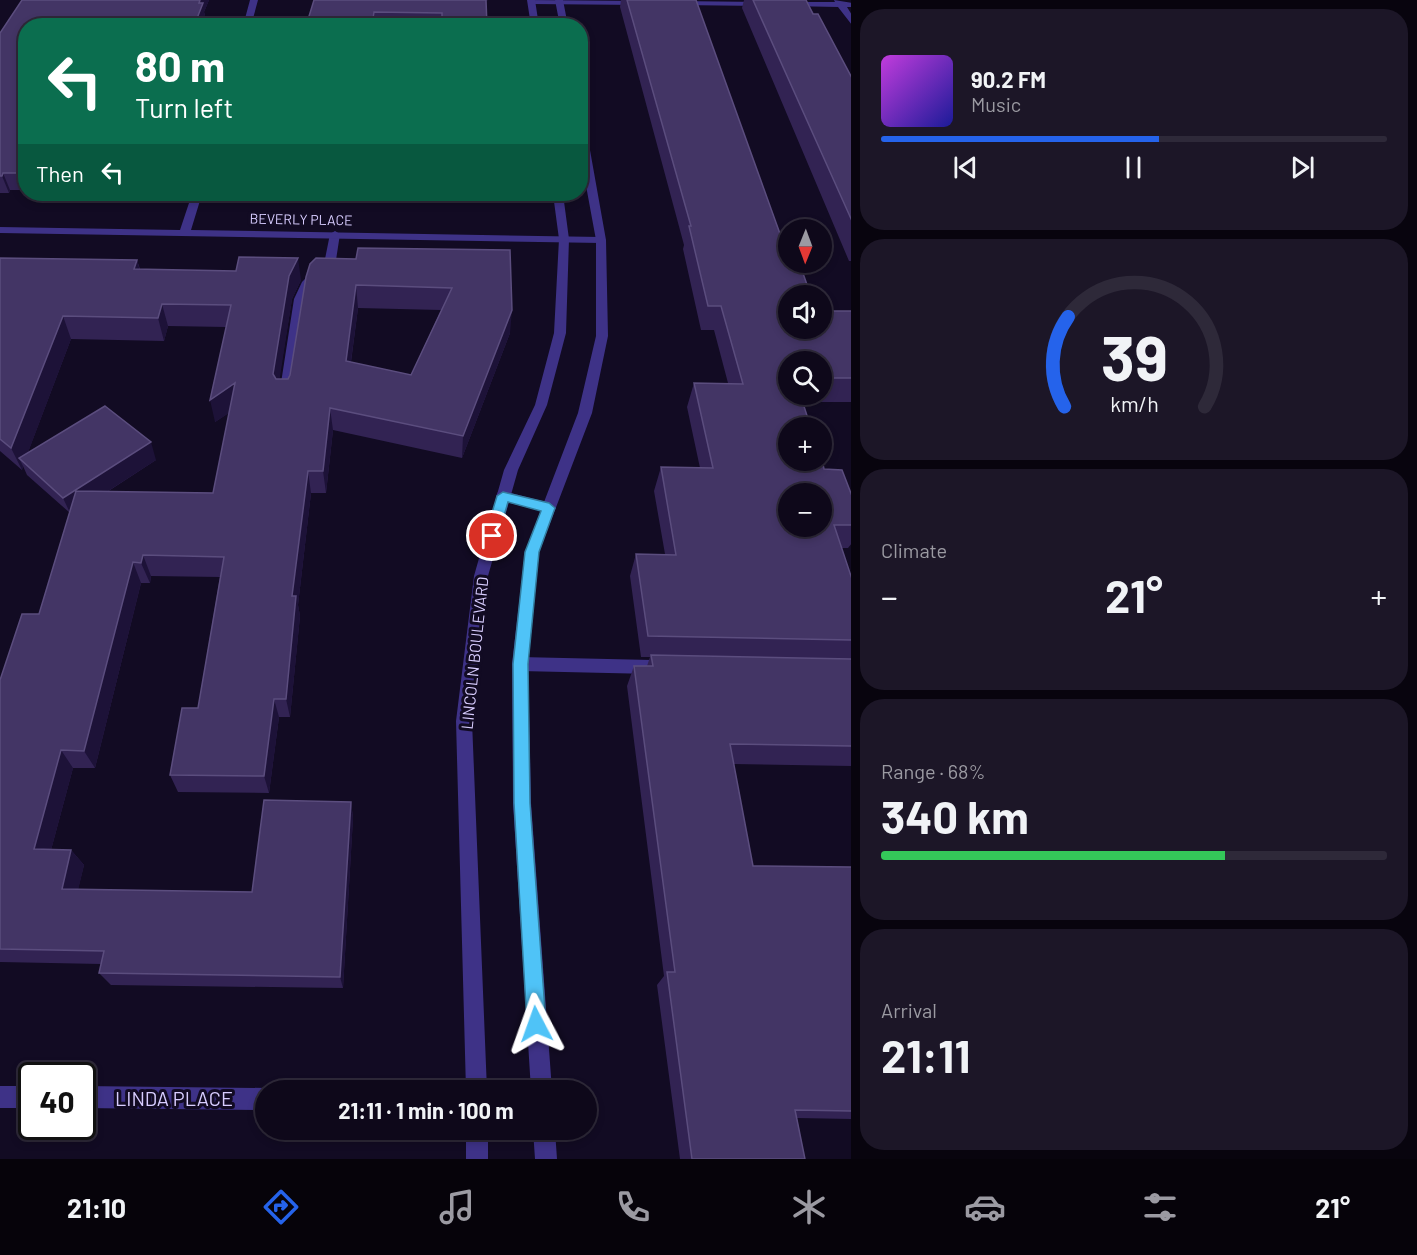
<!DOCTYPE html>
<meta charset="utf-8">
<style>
body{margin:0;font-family:Barlow,sans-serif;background:#1c1627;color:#f1f3f6;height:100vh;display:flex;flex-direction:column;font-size:22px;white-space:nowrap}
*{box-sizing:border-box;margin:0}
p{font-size:20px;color:#9b9aa2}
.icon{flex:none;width:33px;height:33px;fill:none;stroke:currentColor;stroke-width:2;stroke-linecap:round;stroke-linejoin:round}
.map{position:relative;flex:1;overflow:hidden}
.panel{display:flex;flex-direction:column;gap:9px;padding:9px;background:#08040e;width:566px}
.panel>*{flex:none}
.guide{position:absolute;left:18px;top:18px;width:570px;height:183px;border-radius:24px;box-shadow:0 3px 9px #0003,0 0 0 2px #2e2939;background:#0b6e4f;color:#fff;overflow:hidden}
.needle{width:39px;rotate:181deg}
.fabs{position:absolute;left:778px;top:219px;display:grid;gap:12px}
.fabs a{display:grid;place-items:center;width:54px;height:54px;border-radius:50%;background:#0e081a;box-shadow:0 3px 9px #0003,0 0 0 2px #2e2939;font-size:30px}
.speed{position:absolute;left:18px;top:1062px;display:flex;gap:12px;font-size:30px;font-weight:700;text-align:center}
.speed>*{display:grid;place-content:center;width:78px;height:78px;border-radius:50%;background:#0e081a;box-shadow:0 3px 9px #0003,0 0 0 2px #2e2939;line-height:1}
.speed .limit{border:3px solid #111;border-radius:9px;background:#fff;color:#111}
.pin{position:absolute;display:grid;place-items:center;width:51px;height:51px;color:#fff;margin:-26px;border:3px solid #fff;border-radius:50%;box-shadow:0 2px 6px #0007}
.me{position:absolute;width:66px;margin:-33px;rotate:356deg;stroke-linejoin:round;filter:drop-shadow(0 0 4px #0008)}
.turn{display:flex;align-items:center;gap:21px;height:126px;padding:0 18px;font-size:27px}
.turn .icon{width:78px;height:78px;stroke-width:2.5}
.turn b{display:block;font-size:42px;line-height:51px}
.then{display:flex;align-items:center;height:57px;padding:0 18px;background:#0003;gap:12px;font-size:22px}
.big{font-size:45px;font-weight:700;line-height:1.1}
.panel .tile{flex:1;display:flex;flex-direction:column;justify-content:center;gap:9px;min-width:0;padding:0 21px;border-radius:24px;background:#1c1627}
.panel .dial{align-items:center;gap:0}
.dial svg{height:156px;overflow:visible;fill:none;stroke:#2e2939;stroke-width:7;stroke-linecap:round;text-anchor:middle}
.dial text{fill:#f1f3f6;stroke:none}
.song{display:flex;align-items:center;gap:18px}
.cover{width:72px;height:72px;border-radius:9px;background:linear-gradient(135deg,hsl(290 70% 55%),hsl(240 70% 35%))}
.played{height:6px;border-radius:3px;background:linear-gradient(90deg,#2563eb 55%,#2e2939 55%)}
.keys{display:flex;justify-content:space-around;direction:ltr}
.heat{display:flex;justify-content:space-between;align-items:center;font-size:33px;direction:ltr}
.charge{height:9px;border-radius:4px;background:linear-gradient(90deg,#34c759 68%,#2e2939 0)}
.trip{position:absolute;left:255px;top:1080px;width:342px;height:60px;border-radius:30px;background:#0e081a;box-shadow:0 3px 9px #0003,0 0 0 2px #2e2939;font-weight:700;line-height:60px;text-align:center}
.menu{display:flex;height:96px;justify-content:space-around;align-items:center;background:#06030a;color:#9b9aa2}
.menu .icon{width:42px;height:42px}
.menu .active{color:#2563eb}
.menu b{font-size:27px;color:#f1f3f6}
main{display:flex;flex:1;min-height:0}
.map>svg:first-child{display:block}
</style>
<main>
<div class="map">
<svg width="852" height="1159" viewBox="0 0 852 1159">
<rect width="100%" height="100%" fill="#120b23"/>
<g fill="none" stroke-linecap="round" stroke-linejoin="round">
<path fill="#3e3287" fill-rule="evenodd" d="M335 231 340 234 336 260 311 285 306 299 291 396 290 399H280L279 396 294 299 302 282 325 259 330 234Z
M503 491 554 504 556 508 549 513 498 500 496 496 498 492Z
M520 657 652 660 658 662 660 667 658 672 652 674 520 671 514 669 512 664 514 659Z"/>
<path fill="#3e3287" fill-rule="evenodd" d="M250 0H258L251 26H243Z
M528 0 642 1 646 3 642 5 531 4H528Z
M834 0 852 3V7H847L852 15V25L838 7 789 6 785 4 789 2H835Z
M675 1 762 2 766 4 762 6 678 5H675Z
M192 194H202L191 230 601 237 606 240 601 243 0 233V227L180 230Z
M0 1086H32V1108H0Z
M82 1086 266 1088 271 1090H266V1110L82 1108Z"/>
<path fill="#3e3287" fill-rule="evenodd" d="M527 0H535L539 26H531Z
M555 0H563L568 26H560Z
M580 119 585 122 606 240 608 336 592 413 539 552 528 664 531 803 552 1090H531L513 803 512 664 525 552 578 413 596 336V240L580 153Z
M553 194H563L569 239 566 333 547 405 518 470 488 576 472 721 487 1090H466L456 721 474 576 504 470 535 405 554 333 559 239Z
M466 1130H488V1159H466Z
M533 1130H555L557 1159H535Z"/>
</g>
<path fill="#322353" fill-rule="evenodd" d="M22 0H209L204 12 206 19 203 26H26V190H10L9 193H0V33Z
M314 0H488L486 1 487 26H306Z
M621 0H696L789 328 852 311V402H803L824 469 852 525V543L848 548H842L852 579V766L733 764 753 866 852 867V1119L797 1118 805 1159H680L657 985 664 976 627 686 634 666H647L650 657H641L630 576 636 554H665L654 491 661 467 700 468 687 407 694 383H728L714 330H701L683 249 684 245 620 7ZM789 362H822V394H789Z
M744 0H806L852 78V261H849L742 8Z
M274 194H497L496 200 396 198V195Z
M510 250V333L462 458 333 430 326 493H311L298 605 300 616 290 717H279L269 793 178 792 170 775 198 708 220 577 151 576 150 583H141L95 768H73L51 850H71L84 865 78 889 252 892 351 802 353 818 343 988 111 985 99 973 101 964 0 962V680L39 614 70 513 27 475 23 466 22 470 0 451V258L137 260 140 269 301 280 292 299 279 379H288L356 259ZM358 308 441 310 411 375 351 362ZM168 326 226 327 215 422 230 412 213 493 107 492 156 460 28 452 71 339 164 341Z"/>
<path fill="#1d1238" d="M200 0H209L204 12 206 19 203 26H194Z
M374 12 375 26H372Z
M3 173 10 190 9 193 2 176Z
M298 258 301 280 292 299 277 396 273 374 289 276Z
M137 260 143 282 134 269Z
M356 285 358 308 348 383 346 361Z
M162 304 168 326 164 341 158 318Z
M512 310 510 333 462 458 463 436Z
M63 316 71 339 24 463 19 458 23 466 22 470 11 448Z
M235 383 240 406 215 422 210 400Z
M330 408 333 430 326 493 323 471Z
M151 442 156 460 71 515 63 498Z
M308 471 311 493 298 605 300 616 290 717 286 699 292 596Z
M143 555 151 576 150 583 141 563Z
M133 562 141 583 95 768 84 751Z
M274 699 279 717 269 793 264 776Z
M61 750 73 768 47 865 34 849Z
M351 802 353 818 343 988 340 977Z
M71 850 84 865 75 903 62 889Z"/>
<path fill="#433565" stroke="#5b4d7e" stroke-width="1.5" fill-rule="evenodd" d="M22 0H200L199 3H203L194 26H26V173H3L2 176H0V33Z
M314 0H486L487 26H442V13L374 12 372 26H306Z
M627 0H696L788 256H789V262H799L811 296H789V328H822V311H852V378H822V362H789V394H800L811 428H789V460H822L824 469 842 470 852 496V525H834L852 579V640L648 636 636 554 676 555 661 467 713 468 694 383 743 384 721 306H708L689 226H691ZM789 494H822V526H789Z
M753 0H806L813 14H818L852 78V221Z
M358 248 510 250 512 310 463 436 330 408 323 471H308L292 596H296L286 699H274L264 776 170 775 182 708H198L224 557 143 555 141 563 133 562 84 751 61 750 34 849 71 850 62 889 252 892 264 800 351 802 340 977 99 973 104 951 0 949V680L22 614H39L76 491 213 493 235 383 210 400 231 305 162 304 158 318 63 316 11 448 0 439V258L137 260 134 269 236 271 239 257 298 258 289 276 273 374 276 379H288L290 375 306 277 310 264 316 258 356 259ZM356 285 452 288 411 375 346 361Z
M105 406 151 442 63 498 19 458Z
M651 655 852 659V746L730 744 753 866 852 867V1111L795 1110 805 1159H692L667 972H675L634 666H653Z"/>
<path fill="#4fc3f7" stroke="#337fa1" stroke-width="1.5" d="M503 492 549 503 555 508 539 552 528 664 530 803 546 1024 543 1031 536 1033 530 1031 527 1024 514 803 513 664 525 552 541 511 508 502 497 540H487L485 536 497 496Z"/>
<g text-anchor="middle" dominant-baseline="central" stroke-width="6" stroke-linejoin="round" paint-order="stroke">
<g font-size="14" fill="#d8cdff" stroke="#120b23">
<text transform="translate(301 219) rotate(1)">BEVERLY PLACE</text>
</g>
<g font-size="16" fill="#d8cdff" stroke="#120b23">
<text transform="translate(474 653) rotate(-84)">LINCOLN BOULEVARD</text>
</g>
<g font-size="20" fill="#d8cdff" stroke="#120b23">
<text x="174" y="1098">LINDA PLACE</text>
</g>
</g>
</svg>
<div class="fabs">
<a><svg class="needle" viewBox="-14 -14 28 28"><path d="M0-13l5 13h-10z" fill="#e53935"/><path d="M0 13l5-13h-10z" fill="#9b9aa2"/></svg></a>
<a><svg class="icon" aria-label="sound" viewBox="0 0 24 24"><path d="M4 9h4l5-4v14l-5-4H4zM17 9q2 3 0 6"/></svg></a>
<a><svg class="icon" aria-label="search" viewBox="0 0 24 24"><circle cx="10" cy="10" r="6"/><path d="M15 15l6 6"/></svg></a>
<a>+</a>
<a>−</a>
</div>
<div class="speed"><div class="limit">40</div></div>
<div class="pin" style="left:492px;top:536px;background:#d93025"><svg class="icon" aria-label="arrive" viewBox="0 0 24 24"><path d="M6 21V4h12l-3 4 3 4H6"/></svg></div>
<svg class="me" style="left:536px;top:1024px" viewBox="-20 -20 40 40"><path d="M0-17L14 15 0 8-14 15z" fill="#4fc3f7" stroke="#fff" stroke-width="4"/></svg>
<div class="trip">21:11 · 1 min · 100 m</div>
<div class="guide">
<div class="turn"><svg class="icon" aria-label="left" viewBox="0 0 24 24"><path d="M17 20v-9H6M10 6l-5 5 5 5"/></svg><div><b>80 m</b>Turn left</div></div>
<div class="then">Then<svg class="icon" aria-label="left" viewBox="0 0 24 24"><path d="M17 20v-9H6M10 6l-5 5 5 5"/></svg></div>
</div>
</div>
<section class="panel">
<div class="tile">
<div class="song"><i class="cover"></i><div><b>90.2 FM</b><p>Music</p></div></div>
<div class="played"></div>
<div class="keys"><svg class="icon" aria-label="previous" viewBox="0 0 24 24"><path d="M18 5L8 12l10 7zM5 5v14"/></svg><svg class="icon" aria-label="pause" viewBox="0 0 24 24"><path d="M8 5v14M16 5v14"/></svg><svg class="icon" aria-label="next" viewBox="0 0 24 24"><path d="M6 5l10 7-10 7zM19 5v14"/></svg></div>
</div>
<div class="tile dial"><svg viewBox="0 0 100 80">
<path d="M14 69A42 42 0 1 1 86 69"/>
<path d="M14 69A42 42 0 0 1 16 23" stroke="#2563eb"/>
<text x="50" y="56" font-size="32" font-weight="700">39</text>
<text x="50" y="72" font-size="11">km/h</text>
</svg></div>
<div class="tile"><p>Climate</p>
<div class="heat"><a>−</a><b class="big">21°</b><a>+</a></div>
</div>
<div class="tile"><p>Range · 68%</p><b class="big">340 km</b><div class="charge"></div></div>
<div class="tile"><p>Arrival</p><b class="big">21:11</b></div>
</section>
</main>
<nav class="menu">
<b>21:10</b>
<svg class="icon active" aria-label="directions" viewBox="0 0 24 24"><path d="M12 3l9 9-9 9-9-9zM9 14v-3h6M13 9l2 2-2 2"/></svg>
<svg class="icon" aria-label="music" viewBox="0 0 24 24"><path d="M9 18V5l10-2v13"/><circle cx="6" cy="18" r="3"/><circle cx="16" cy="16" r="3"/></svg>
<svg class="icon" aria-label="phone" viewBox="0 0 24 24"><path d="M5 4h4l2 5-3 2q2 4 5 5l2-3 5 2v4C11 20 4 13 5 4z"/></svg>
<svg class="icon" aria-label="climate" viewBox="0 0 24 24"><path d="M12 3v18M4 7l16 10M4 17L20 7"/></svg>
<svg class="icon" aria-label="car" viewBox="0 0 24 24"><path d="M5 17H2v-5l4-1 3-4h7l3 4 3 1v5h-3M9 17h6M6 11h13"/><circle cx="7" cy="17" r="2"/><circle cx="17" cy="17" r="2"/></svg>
<svg class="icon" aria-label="filters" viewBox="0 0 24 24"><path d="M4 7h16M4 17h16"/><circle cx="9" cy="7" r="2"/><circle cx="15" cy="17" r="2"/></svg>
<b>21°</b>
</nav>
